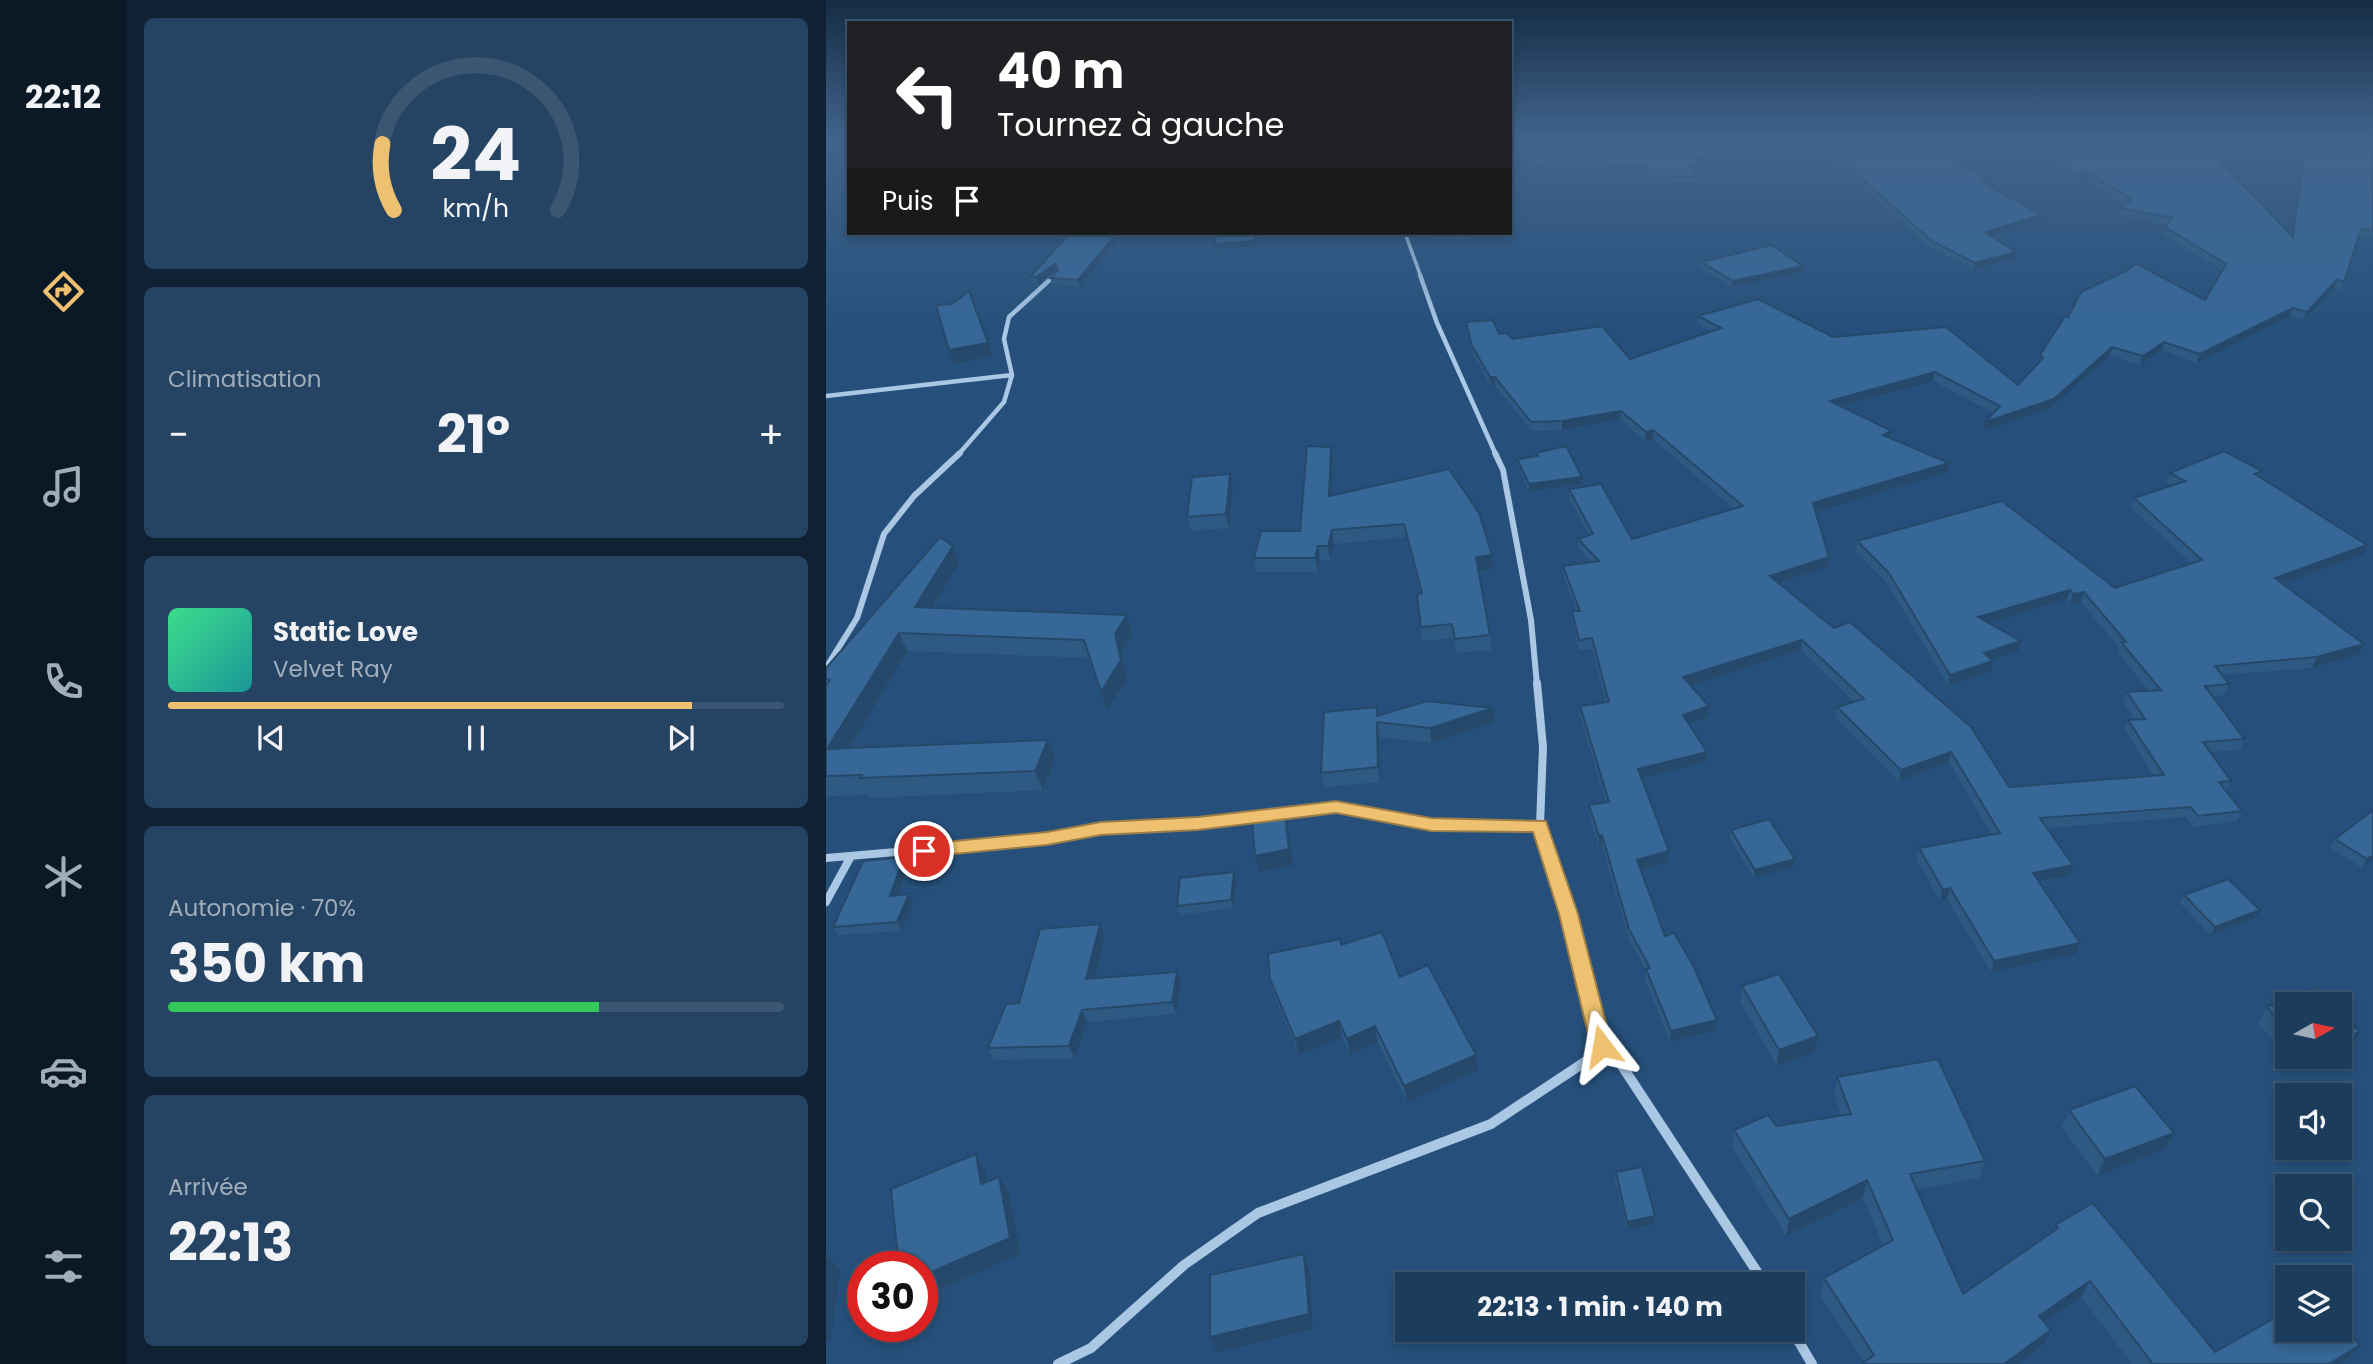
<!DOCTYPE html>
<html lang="fr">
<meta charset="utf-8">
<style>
body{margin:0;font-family:Poppins,sans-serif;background:#254362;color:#f1f3f6;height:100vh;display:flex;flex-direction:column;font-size:26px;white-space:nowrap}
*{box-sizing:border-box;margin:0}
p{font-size:23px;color:#a0adbb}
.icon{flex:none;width:38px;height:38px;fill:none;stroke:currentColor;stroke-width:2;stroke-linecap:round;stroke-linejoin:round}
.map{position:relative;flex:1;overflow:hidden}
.details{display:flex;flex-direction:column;gap:18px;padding:18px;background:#0f2133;width:700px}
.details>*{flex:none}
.guide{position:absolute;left:21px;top:21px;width:665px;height:214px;border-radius:0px;box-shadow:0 4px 10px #0003,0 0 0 2px #3a5672;background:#202124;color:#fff;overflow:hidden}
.needle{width:46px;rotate:81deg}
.tools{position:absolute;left:1449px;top:992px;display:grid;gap:14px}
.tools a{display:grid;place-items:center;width:77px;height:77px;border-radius:0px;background:#1c3c5c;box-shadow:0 4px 10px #0003,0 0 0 2px #3a5672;font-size:35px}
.speed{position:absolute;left:21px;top:1251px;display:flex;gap:14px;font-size:35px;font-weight:700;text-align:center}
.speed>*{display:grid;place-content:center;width:91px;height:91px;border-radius:50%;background:#1c3c5c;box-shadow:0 4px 10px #0003,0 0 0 2px #3a5672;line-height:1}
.speed .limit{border:10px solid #d22;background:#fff;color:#111}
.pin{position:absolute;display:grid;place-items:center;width:60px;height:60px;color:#fff;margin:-30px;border:4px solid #fff;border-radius:50%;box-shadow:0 2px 7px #0007}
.me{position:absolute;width:77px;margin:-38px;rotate:346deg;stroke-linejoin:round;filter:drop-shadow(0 0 5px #0008)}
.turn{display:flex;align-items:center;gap:24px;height:147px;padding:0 35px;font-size:32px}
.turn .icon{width:91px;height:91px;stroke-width:2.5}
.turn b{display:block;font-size:49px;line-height:60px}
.then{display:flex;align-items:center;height:66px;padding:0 35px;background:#0003;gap:14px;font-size:26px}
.big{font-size:52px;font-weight:700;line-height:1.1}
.details .widget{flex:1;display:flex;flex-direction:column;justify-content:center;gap:10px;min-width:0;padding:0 24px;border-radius:10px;background:#254362}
.details .dial{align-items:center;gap:0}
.dial svg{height:182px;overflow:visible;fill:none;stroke:#3a5672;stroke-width:7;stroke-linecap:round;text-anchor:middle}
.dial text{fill:#f1f3f6;stroke:none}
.song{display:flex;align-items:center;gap:21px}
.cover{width:84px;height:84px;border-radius:10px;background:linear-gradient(135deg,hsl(150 70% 55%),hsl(180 70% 35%))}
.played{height:7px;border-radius:4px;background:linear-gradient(90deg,#edc16f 85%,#3a5672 85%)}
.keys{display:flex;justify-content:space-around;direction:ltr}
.heat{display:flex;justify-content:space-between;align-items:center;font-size:38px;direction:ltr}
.charge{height:10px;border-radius:5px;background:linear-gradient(90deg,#34c759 70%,#3a5672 0)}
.trip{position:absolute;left:569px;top:1272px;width:410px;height:70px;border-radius:0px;background:#1c3c5c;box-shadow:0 4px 10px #0003,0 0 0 2px #3a5672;font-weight:700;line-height:70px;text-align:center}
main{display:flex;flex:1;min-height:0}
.tabs{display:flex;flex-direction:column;width:126px;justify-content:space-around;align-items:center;background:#0b1825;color:#a0adbb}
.tabs .icon{width:49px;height:49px}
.tabs .active{color:#edc16f}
.tabs b{font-size:32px;color:#f1f3f6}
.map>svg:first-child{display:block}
</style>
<main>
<nav class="tabs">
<b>22:12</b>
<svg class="icon active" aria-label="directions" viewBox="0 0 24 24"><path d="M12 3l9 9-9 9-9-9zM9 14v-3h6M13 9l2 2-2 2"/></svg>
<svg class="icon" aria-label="music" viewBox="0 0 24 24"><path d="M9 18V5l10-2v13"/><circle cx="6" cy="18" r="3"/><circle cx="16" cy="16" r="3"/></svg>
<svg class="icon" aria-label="phone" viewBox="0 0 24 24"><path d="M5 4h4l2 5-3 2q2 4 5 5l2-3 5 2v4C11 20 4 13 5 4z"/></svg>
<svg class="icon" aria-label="climate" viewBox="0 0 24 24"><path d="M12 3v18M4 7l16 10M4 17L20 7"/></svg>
<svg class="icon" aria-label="car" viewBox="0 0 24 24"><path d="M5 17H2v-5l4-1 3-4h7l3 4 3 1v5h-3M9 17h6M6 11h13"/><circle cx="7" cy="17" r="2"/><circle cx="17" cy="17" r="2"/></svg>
<svg class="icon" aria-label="filters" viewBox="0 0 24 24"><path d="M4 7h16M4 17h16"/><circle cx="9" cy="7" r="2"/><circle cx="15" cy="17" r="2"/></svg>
</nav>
<section class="details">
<div class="widget dial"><svg viewBox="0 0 100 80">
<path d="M14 69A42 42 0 1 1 86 69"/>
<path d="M14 69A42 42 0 0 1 9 40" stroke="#edc16f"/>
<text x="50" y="56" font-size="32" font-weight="700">24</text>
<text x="50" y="72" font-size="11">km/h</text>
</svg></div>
<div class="widget"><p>Climatisation</p>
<div class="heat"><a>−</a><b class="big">21°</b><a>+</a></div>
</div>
<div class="widget">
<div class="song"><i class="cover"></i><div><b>Static Love</b><p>Velvet Ray</p></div></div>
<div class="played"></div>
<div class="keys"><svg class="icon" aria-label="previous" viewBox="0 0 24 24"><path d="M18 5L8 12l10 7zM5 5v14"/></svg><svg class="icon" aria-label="pause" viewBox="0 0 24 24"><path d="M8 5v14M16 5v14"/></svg><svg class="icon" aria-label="next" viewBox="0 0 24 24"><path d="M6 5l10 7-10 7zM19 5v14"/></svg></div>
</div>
<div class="widget"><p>Autonomie · 70%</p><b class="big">350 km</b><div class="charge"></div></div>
<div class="widget"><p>Arrivée</p><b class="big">22:13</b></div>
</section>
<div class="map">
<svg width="1547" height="1364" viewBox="0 0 1547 1364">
<rect width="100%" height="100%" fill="#26507b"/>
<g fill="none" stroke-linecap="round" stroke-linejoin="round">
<path stroke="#aac7e4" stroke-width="3.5" d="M579 233 595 277
M227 277 230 274"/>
<path stroke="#aac7e4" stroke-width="4.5" d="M594 275 611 323 670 455
M0 396 186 375
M132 455 178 402 186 375 178 339 183 317 229 275"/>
<path stroke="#aac7e4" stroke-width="6" d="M669 453 677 470 705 620 711 685
M0 668 31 618 58 534 88 496 134 453"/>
<path stroke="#aac7e4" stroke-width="8" d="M711 683 717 747 714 825 742 913 760 982
M0 858 221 839 275 828 348 825 510 807 605 825H714
M0 902 24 858"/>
<path stroke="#aac7e4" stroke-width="10" d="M759 980 776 1046H783L939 1284
M966 1330 986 1364
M232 1364 265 1348 358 1265 432 1213 665 1124 783 1046"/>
</g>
<path fill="#2e5982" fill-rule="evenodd" d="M684 138H1096L1165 182 1164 187 1215 221 1165 236 1190 252 1188 259 1148 269 1105 248 1015 167 1003 160 931 162 911 152 904 162 874 163 875 165V171H868L871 176V182L825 184 818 172 720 175 684 153Z
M1213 138H1519L1547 154V237L1546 238 1533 236 1515 290 1508 288 1478 320 1464 316 1371 363 1335 350 1314 365 1284 355 1225 408 1157 431 1159 422 1168 413 1107 381 1015 407 1066 431 1065 438 1122 472 989 512 1001 567 953 583 1183 787 1328 776 1299 730 1302 720H1309L1297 702 1301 692 1323 691 1292 652 1293 648 1255 602 1244 604 1241 599 1163 623 1192 651 1165 660 1167 661 1165 672 1122 685 1061 583 1030 551 1031 541 1289 588 1366 564 1305 508 1308 498 1346 485 1341 483 1344 473 1434 477 1536 555 1457 584 1538 644 1534 654 1486 668 1396 675 1403 684 1399 695 1386 696 1418 739 1414 750 1384 752 1405 781 1400 791 1416 811 1411 821 1367 827 1360 817 1221 828 1247 865 1243 876 1213 882 1254 943 1250 954 1165 972 1121 899 1114 900 1090 859 1093 848 1166 835 1123 762 1073 781 1009 717 1011 707 1028 702 975 650 864 685 883 706 882 717 862 724 881 752 880 762 816 778 843 851 842 862 815 870 839 936 891 1020 890 1030 844 1042 819 980 820 971 803 939 776 846 773 847 763 816V805L780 802 754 716V706L780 702 766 649 753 650 746 621V611H751L737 575V566L765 562 752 548V539L763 535 743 498V489L806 539 908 509 827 439 819 441 794 419 736 430 705 431 669 385 665 386 647 355 641 331 640 322 686 339 804 359 886 332 872 324V316L1007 337 1192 385 1212 363 1214 355 1242 317 1379 300 1397 270 1337 234 1340 225 1294 215 1295 208 1300 204 1260 180 1249 181 1230 169ZM1393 160 1476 161 1466 235Z
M684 169 691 175V181H684Z
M244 233H291L293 238 254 286 226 284 224 278 231 271 230 270 212 284 206 283 204 277Z
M594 233H644L645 240 609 239Z
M875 262 977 266V272L906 287 874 268Z
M505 447 507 461 505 495 623 469 667 569 652 571 664 635 665 650 630 653 628 638 596 641 591 594 594 593 580 537 508 544 504 560H494L492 572H431L428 558 474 531Z
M710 453 756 484 703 491 692 466 691 459 710 456Z
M407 487 403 528 365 531 361 517Z
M133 563 107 608 306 633 295 653 301 679 281 710 264 658 81 651 23 749 229 759 217 790 44 798 42 795 0 796V668Z
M667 708 668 722 605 743 553 737 554 782 498 787 495 773 552 716Z
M1547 810V859L1536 868 1504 847 1509 839Z
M905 830 967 867 928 878 904 838Z
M83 865 72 895 87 903 76 931 12 935 7 927Z
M408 872 410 880 408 908 354 915 351 906Z
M1358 895 1430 918 1385 935 1354 903Z
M274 924 278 936 269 979 351 972 355 984 350 1014 261 1022 249 1058 168 1060 162 1048 193 1003Z
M516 945 574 977 650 1055 652 1070 581 1102 552 1042 524 1054 516 1037 473 1055 448 995 444 979Z
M916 986 992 1036 989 1052 951 1066 914 1002Z
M1461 1004V1055L1432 1024 1441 1007Z
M1463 1057H1502L1480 1066H1471Z
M1011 1077 1159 1161 1153 1178 1091 1189 1137 1294 1226 1232 1229 1225 1389 1352 1534 1345 1520 1361 1516 1364H1306L1255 1297 1219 1323 1216 1346 1192 1364H1036L1038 1362 994 1295 998 1278 1057 1245 1037 1198 960 1236 906 1147 908 1130 950 1126 1015 1115 1008 1094Z
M1243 1110 1348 1133 1339 1149 1271 1176 1236 1127Z
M790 1172 828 1224 801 1230 789 1180Z"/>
<path fill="#26486a" d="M23 139V145L0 148V141Z
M911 146V152L904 162V157Z
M1262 173 1260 180 1249 181 1251 174Z
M1216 215 1215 221 1158 238 1159 232Z
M291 233 293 238 254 286 252 280Z
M430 233H433L429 246 389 250 388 244Z
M1190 252 1188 259 1148 269 1149 263Z
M229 264 230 270 212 284 211 277Z
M977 266V272L906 287 907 281Z
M1511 280 1508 288 1478 320 1481 312Z
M1467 308 1464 316 1371 363 1374 354Z
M1338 342 1335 350 1314 365 1317 356Z
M162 343 166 356 128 364 123 350Z
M1286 347 1284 355 1225 408 1157 431 1159 422Z
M1109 372 1107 381 1002 410 1004 401Z
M664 377H669V385L665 386Z
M795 411 794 419 736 430V421Z
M827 430V439L819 441 820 432Z
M1066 431 1064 440 1057 435Z
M505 447 507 461 505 509 503 496Z
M1123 463 1122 472 986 513 987 503Z
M404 474 407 487 403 528 400 514Z
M756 477V484L703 491V484Z
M506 530 508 544 504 560 502 546Z
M1541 545 1536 555 1445 588 1449 578Z
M127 546 133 563 96 625 89 607Z
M492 546 494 560 492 572 489 558Z
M666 555 667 569 651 571 650 557Z
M1003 557 1001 567 943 586 944 576Z
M1244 590 1241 599 1150 627 1152 617Z
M1258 592 1255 602 1244 604 1247 594Z
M301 615 306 633 295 653 301 679 281 710 275 692 289 634Z
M73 633 81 651 11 769 1 749Z
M976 640 975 650 857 688V677Z
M1195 641 1192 651 1156 663 1158 653Z
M1538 644 1534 654 1486 668 1491 657Z
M1167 661 1165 672 1122 685 1124 675Z
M883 706 882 717 856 726 857 715Z
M667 708 668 722 605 743 604 728Z
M551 722 553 737 554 782 552 767Z
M222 740 229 759 217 790 209 771Z
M881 752 880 762 812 779V769Z
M1125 752 1123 762 1073 781 1075 770Z
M459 814 462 830 467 865 434 872 429 856Z
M776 835V846L773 847V836Z
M843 851 842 862 811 871V860Z
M1547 855V859L1536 868 1541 859Z
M78 857 83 865 68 904 64 896Z
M969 859 967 867 928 878 929 870Z
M1247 865 1243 876 1203 883 1207 873Z
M408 872 410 880 408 908 405 900Z
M1124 888 1121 899 1114 900 1117 890Z
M83 894 87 903 76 931 71 922Z
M1434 910 1430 918 1385 935 1389 927Z
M274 924 278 936 266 992 260 979Z
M1254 943 1250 954 1165 972 1168 961Z
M351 972 355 984 350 1014 346 1002Z
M256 1010 261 1022 249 1058 243 1046Z
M891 1020 890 1030 844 1042 845 1031Z
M513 1021 516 1037 473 1055 469 1039Z
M549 1026 552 1042 524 1054 521 1039Z
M1534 1032 1524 1048 1514 1052V1040Z
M992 1036 989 1052 951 1066 953 1050Z
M650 1055 652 1070 581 1102 578 1086Z
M1485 1057H1502L1480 1066Z
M1348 1133 1339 1149 1271 1176 1279 1159Z
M150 1154 159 1171 164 1200 155 1184Z
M173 1177 183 1193 194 1254 96 1297V1276Z
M1041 1180 1037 1198 960 1236 963 1219Z
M829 1216 828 1224 801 1230V1222Z
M478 1254 483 1269 487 1329 391 1352 384 1337Z
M1 1255 14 1271 5 1340 0 1341V1265Z
M1264 1281 1255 1297 1205 1332 1213 1316Z
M1225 1330 1216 1346 1192 1364H1178Z
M1534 1345 1520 1361 1516 1364H1503Z"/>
<path fill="#366797" stroke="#26486a" stroke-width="2" fill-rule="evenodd" d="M0 138H23V139L0 141Z
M684 138H1096L1165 182H1156L1216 215 1159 232 1190 252 1149 263 1106 241 1016 161 1004 154 931 156 911 146 904 157H869L875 165 864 166 871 176 825 178 818 167 720 169 684 148Z
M1218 138H1519L1547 154V231L1535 229 1518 282 1511 280 1481 312 1467 308 1374 354 1338 342 1317 356 1286 347 1228 399 1159 422 1174 406 1109 372 1004 401 1066 431 1057 435 1123 463 987 503 1003 557 944 576 1008 628 1024 622 1145 727 1183 787 1338 775 1302 720 1319 719 1301 692 1335 690 1295 642H1300L1258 592 1247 594 1244 590 1152 617 1195 641 1158 653 1167 661 1124 675 1063 573 1031 541 1176 501 1289 588 1376 560 1308 498 1359 481 1344 473 1398 451 1436 471 1429 474 1541 545 1449 578 1538 644 1491 657 1389 666 1403 684 1379 686 1418 739 1377 742 1405 781 1393 782 1416 811 1372 816 1365 807 1214 818 1247 865 1207 873 1254 943 1168 961 1124 888 1117 890 1093 848 1174 833 1125 752 1075 770 1011 707 1038 699 976 640 857 677 883 706 857 715 881 752 812 769 843 851 811 860 839 936 848 933 867 965 891 1020 845 1031 820 969 824 968 803 929 776 835 773 836 763 805 783 802 754 706 783 702 766 638 753 640 746 611H754L737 566 773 561 752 539 767 534 743 489 775 484 806 539 917 506 827 430 820 432 795 411 736 421 705 422 669 377H664L646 346 640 322 667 320 673 334 681 333 686 339 776 326 804 359 895 328 872 316 932 299 1007 337 1120 327 1192 385 1217 358 1214 355 1239 316 1242 317 1255 292 1302 270 1309 263 1379 300 1400 264 1339 227 1346 218 1295 208 1306 199 1262 173 1251 174 1231 162ZM1386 153 1478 155 1467 237Z
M684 169 691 175H684Z
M244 233H291L252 280 224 278 232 270 229 264 211 277H204Z
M391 233H430L428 241 388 244Z
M611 233H644V234Z
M946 245 977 266 907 281 875 262Z
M143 291 162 343 123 350 110 305 126 304Z
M481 446 505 447 503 496 623 469 653 513 666 555 650 557 664 635 629 639 626 624 595 627 591 594 596 593 578 524 506 530 502 546H492L489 558H428L435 531H474Z
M740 446 756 477 703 484 691 459 712 456 710 453Z
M404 474 400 514 361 517 366 477Z
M114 537 127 546 89 607 301 615 289 634 295 660 275 692 258 640 73 633 1 749 222 740 209 771 34 778 36 775 0 776V685L4 680 0 679V668Z
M601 701 667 708 604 728 551 722 552 767 495 773 498 712 551 707V716Z
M1547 810V855L1541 859 1509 839Z
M459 814 463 849 429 856 426 820Z
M943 819 969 859 929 870 905 830Z
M78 857 64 896 83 894 71 922 7 927 37 861Z
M408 872 405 900 351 906 354 878Z
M1402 879 1434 910 1389 927 1358 895Z
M274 924 260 979 351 972 346 1002 256 1010 243 1046 162 1048 180 1004 193 1003 214 929Z
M556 932 574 977 602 965 650 1055 578 1086 549 1026 521 1039 513 1021 469 1039 444 979 442 954 514 939 515 945Z
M953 974 992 1036 953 1050 916 986Z
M1489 988 1506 1004H1461V1029L1441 1007Z
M1514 1012 1534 1032 1514 1040Z
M1112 1059 1159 1161 1084 1174 1137 1294 1232 1228 1229 1225 1267 1203 1389 1352 1461 1311V1330H1514V1322L1534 1345 1503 1364H1327L1264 1281 1213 1316 1225 1330 1178 1364H1038L1037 1363 1048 1355 998 1278 1067 1240 1041 1180 963 1219 908 1130 942 1115 950 1126 1025 1114 1011 1077Z
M1309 1086 1348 1133 1279 1159 1243 1110Z
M150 1154 155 1184 173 1177 184 1238 96 1276V1267H73L65 1189Z
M816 1167 829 1216 801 1222 790 1172Z
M478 1254 483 1314 384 1337V1275Z"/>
<linearGradient id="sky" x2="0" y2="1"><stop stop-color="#152c44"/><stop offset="0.42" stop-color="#41648d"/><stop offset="1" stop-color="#41648d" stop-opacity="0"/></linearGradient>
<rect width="1547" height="329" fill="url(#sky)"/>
<path fill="#edc16f" stroke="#9a7d48" stroke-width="2" d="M510 801 605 818 720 821 752 914 786 1046 783 1053 776 1055 768 1053 765 1046 733 914 707 832 605 831 510 813 372 830 275 835 221 845 98 857 91 855 89 851 91 846 98 844 221 832 275 822 372 817Z"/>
</svg>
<div class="tools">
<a><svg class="needle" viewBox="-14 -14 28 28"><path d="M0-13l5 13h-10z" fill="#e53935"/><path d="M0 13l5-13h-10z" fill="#a0adbb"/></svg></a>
<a><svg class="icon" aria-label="sound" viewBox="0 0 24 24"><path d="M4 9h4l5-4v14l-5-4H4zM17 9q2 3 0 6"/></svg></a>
<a><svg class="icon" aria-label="search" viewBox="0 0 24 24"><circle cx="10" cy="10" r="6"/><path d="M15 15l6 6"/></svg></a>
<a><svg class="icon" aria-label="layers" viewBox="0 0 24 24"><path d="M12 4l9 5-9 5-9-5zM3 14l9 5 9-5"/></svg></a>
</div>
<div class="speed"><div class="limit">30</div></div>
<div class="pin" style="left:98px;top:851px;background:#d93025"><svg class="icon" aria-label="arrive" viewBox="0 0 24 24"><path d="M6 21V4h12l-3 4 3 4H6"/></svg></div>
<svg class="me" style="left:776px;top:1046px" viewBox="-20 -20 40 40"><path d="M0-17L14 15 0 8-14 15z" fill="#edc16f" stroke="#fff" stroke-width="4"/></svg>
<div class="trip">22:13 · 1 min · 140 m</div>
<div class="guide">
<div class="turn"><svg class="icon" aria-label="left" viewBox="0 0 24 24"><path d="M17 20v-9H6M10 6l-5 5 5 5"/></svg><div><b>40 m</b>Tournez à gauche</div></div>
<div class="then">Puis<svg class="icon" aria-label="arrive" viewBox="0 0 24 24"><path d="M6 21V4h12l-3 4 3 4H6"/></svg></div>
</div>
</div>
</main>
